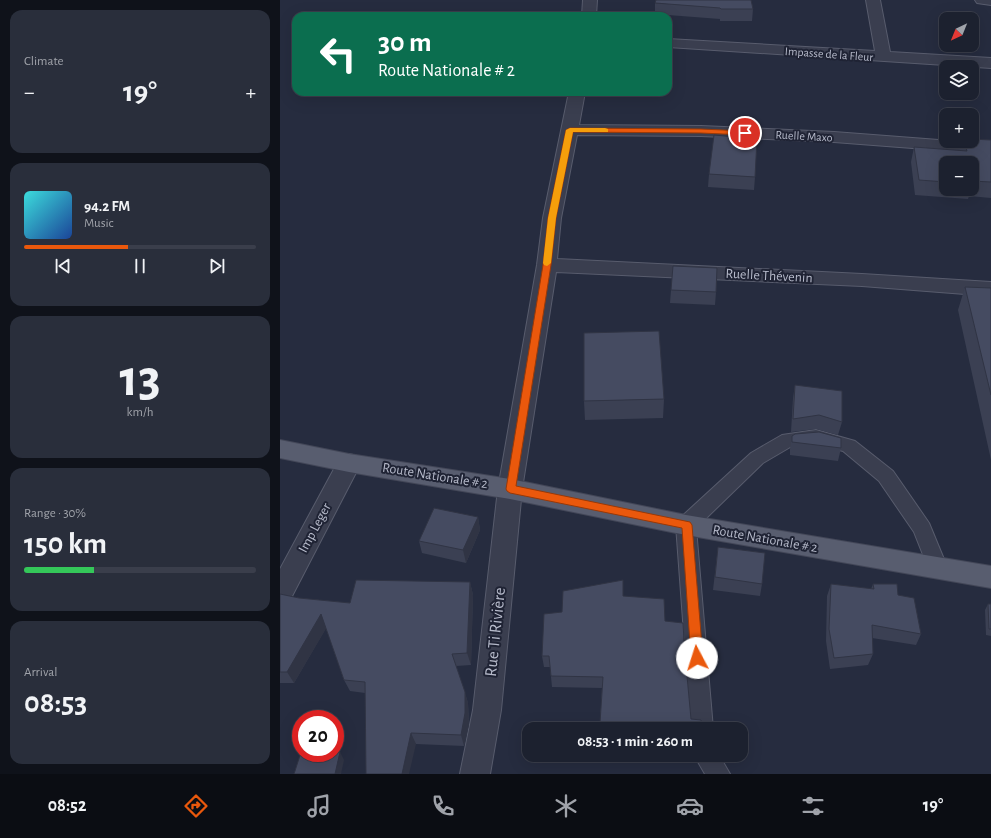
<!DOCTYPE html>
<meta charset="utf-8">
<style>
body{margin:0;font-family:"Alegreya Sans",sans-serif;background:#292e3b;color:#f1f3f6;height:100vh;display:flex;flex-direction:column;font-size:15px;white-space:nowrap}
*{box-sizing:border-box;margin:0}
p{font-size:13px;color:#a0a3aa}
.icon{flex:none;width:22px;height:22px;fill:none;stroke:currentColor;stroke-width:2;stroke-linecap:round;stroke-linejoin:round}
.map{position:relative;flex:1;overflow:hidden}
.side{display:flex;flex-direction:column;gap:10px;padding:10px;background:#0f121a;width:280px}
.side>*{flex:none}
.guide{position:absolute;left:12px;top:12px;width:380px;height:84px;border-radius:12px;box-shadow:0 4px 16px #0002,0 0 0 1px #3a3e4b;background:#0b6e4f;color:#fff;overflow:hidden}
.needle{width:26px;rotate:223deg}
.controls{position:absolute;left:659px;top:12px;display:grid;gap:8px}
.controls a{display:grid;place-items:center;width:40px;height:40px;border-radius:8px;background:#1c212f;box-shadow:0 4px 16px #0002,0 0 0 1px #3a3e4b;font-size:20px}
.speed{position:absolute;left:12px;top:710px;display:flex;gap:8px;font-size:20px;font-weight:700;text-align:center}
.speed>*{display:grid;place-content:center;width:52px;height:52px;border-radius:50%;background:#1c212f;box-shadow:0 4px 16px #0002,0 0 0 1px #3a3e4b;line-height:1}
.speed .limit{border:6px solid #d22;background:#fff;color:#111}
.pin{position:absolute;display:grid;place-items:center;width:34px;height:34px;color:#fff;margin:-17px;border:2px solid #fff;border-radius:50%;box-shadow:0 1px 4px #0007}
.me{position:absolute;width:44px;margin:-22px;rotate:355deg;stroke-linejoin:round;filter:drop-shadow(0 0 3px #0008)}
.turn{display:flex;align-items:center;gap:14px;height:84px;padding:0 20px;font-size:18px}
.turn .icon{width:52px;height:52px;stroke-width:2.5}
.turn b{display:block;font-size:28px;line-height:34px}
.big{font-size:30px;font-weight:600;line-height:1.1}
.side .widget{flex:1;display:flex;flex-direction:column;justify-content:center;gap:6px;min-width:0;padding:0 14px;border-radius:12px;background:#292e3b}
.side .dial{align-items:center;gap:0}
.dial b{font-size:52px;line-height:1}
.song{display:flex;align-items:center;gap:12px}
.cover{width:48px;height:48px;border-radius:6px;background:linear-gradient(135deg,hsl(180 70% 55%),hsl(220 70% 35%))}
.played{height:4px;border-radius:2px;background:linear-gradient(90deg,#ea580c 45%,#3a3e4b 45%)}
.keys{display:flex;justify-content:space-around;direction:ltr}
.heat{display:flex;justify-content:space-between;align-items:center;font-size:22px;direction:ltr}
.charge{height:6px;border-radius:3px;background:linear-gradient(90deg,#34c759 30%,#3a3e4b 0)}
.trip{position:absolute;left:242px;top:722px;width:226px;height:40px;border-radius:12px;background:#1c212f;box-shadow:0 4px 16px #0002,0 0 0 1px #3a3e4b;font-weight:600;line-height:40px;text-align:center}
.tabs{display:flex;height:64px;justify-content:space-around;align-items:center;background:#0b0d13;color:#a0a3aa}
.tabs .icon{width:28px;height:28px}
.tabs .on{color:#ea580c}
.tabs b{font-size:18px;color:#f1f3f6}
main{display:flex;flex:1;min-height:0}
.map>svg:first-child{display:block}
</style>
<main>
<section class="side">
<div class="widget"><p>Climate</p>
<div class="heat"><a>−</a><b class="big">19°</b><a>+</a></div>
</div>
<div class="widget">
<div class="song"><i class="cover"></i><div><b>94.2 FM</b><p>Music</p></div></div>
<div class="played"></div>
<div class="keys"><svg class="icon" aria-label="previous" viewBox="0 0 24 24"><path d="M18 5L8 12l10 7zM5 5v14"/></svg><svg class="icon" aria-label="pause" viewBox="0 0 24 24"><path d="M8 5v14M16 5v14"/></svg><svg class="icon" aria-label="next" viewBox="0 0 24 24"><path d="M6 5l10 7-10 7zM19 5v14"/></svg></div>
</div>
<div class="widget dial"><b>13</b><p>km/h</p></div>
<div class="widget"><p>Range · 30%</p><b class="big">150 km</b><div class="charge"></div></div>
<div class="widget"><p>Arrival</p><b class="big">08:53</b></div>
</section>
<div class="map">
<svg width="711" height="774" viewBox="0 0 711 774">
<rect width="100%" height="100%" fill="#262c3f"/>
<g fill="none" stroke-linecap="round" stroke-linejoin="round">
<defs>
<path id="service" d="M536 430 575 441 613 471 649 523 668 569 665 575 658 578 651 575 634 532 599 481 563 451 536 444 512 446 483 463 416 528 433 729H411L396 525 399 519 471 453 502 435Z
M414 755H439L450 774H425Z"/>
<path id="minor" d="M303 0H317L316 16H302Z
M586 0H600L610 52 711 58V68L388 47V39L595 51Z
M695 0H711V5L697 3Z
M289 92H305L299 125 421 126 554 132 711 144V154L554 142 421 136 297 135 281 218 277 259 582 274 711 282V296L582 286 276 272 242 489 221 710 210 774H180L193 710 218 489 257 265 263 218Z
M69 454 77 456 81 463 9 602 0 606V569L61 456Z"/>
<path id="primary" d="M0 440 69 454 230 479 406 515 711 566V588L406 535 230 499 69 472 0 458Z"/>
</defs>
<use href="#service" stroke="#585c6d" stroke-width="2"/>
<use href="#minor" stroke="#585c6d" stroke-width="2"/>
<use href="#primary" stroke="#434758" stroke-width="2"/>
<use href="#service" fill="#3a3e4f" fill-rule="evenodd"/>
<use href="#minor" fill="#3a3e4f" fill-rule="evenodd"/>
<use href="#primary" fill="#585d6f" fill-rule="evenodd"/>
</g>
<path fill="#3b4053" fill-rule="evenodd" d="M375 3 473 9 472 21H440V19L375 14Z
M711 140V198L689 196 688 199 635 195 631 162 634 147 679 151 682 141ZM666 163H692V189H666Z
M429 174 475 177 474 190 428 187Z
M685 287 711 288V460L678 310Z
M391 290 436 292 435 305 390 303Z
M515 385 562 422 558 435 536 429 511 432 513 398Z
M384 399 383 418 305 420 304 401Z
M512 436 561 448 558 461 510 455V449Z
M198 517 200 530 186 563 142 553 139 541Z
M438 547 482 584 480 596 433 590Z
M190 582 193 595 191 665 176 666 188 703 189 724 184 746 136 744 85 693 70 691 64 680 46 628 14 683H0V594L19 598 70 603Z
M551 584 591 589 593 584 618 595 641 634 636 645 592 638 593 654 588 665 550 669 546 641 547 596Z
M343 596 385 621 406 676 411 719 422 725 421 729H320V723L322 688 272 687 270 667H264L262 656Z
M708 604H711V636L706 635 705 610Z"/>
<path fill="#303444" d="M198 517 200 530 186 563 183 550Z
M190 582 193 595 191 665 187 653Z
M41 614 47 627 14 683 7 672Z
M185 692 188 703 189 724 184 746 181 735Z
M131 733 136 744 129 774H122Z
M60 752 64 760 61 774H55Z"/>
<path fill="#454b61" stroke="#303444" d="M376 0H471L473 9H441L440 8 375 3Z
M434 135 477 139 475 177 429 174Z
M692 139 711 140V182L692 181 693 184H692V163H666V182L639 180 634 147 687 151 684 141H692Z
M393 266 437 268 436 292 391 290Z
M685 287 711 288V395Z
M379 331 384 399 304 401V333Z
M515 385 562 391V422L539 415 513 419Z
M539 432 561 438V448L512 442V436L515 434Z
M154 508 198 517 183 550 139 541Z
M438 547 485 553 482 584 435 577Z
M76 580 190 582 187 653 172 654 185 692V713L181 735 131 733 122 774H86L85 682 64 680 41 614 7 672H0V594L19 598 70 603Z
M343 580V596L384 599 385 621 403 623 406 676H407L411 719 421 720 422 725 346 722 345 724 320 723 323 677 271 676 269 656H262L264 614 282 612 283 591Z
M551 584 594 589 593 584H617L618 595 634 598 641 634 592 625 593 654 554 658 549 629Z
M708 604H711V629H709Z
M21 752V753H55V752H60L55 774H14Z"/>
<path fill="#ea580c" stroke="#983908" d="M290 128 421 129 465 131 468 133 465 135 421 133 293 132 276 218 271 265 236 486 410 522 412 525 423 658 421 662 417 664 413 662 411 658 402 528 230 493 227 491 226 489 263 265 268 218 286 130Z"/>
<path fill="#f59e0b" d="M325 128 328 129V132H293L276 218 271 263 267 266 264 265 263 263 268 218 286 130 290 128Z"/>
<g text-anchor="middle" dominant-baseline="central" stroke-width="4" stroke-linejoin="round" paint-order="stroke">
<g font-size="12" fill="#b6baca" stroke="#1f2334">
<text transform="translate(549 54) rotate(4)">Impasse de la Fleur</text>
<text transform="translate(524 136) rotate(3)">Ruelle Maxo</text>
</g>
<g font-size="14" fill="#b6baca" stroke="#1f2334">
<text transform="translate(489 276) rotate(3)">Ruelle Thévenin</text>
<text transform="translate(155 476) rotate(9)">Route Nationale # 2</text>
<text transform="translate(35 528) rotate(-62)">Imp Leger</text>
<text transform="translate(485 539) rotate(10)">Route Nationale # 2</text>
</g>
<g font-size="17" fill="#b6baca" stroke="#1f2334">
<text transform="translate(215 632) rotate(-84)">Rue Ti Rivière</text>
</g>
</g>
</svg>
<div class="controls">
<a><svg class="needle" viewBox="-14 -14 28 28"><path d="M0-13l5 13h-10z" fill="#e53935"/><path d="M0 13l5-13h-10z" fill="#a0a3aa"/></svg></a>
<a><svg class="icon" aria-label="layers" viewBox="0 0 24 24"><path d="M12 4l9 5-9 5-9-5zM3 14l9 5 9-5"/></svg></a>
<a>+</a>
<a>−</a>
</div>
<div class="speed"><div class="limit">20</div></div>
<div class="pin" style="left:465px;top:133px;background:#d93025"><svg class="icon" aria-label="arrive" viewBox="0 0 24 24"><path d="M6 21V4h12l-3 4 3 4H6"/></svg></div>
<svg class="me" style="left:417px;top:658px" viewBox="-20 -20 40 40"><circle r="19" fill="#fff"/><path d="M0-13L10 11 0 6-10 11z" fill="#ea580c"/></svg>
<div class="trip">08:53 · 1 min · 260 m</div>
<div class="guide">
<div class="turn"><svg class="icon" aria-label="left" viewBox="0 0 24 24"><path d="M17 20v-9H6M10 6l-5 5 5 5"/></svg><div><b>30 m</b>Route Nationale # 2</div></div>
</div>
</div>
</main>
<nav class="tabs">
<b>08:52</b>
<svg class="icon on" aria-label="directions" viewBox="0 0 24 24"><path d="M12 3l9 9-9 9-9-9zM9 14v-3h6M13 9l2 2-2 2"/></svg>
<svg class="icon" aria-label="music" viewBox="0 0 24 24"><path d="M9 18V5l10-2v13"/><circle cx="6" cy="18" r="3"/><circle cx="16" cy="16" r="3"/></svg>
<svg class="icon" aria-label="phone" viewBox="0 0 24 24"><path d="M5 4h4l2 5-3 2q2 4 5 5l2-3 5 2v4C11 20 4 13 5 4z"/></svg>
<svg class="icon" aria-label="climate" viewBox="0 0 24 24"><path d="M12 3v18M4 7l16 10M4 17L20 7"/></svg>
<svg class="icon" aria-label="car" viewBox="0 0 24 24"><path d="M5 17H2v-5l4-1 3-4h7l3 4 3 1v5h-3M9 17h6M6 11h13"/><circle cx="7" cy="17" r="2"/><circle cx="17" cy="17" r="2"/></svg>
<svg class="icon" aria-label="filters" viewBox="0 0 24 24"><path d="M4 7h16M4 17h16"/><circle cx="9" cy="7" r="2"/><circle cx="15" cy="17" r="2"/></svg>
<b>19°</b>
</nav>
